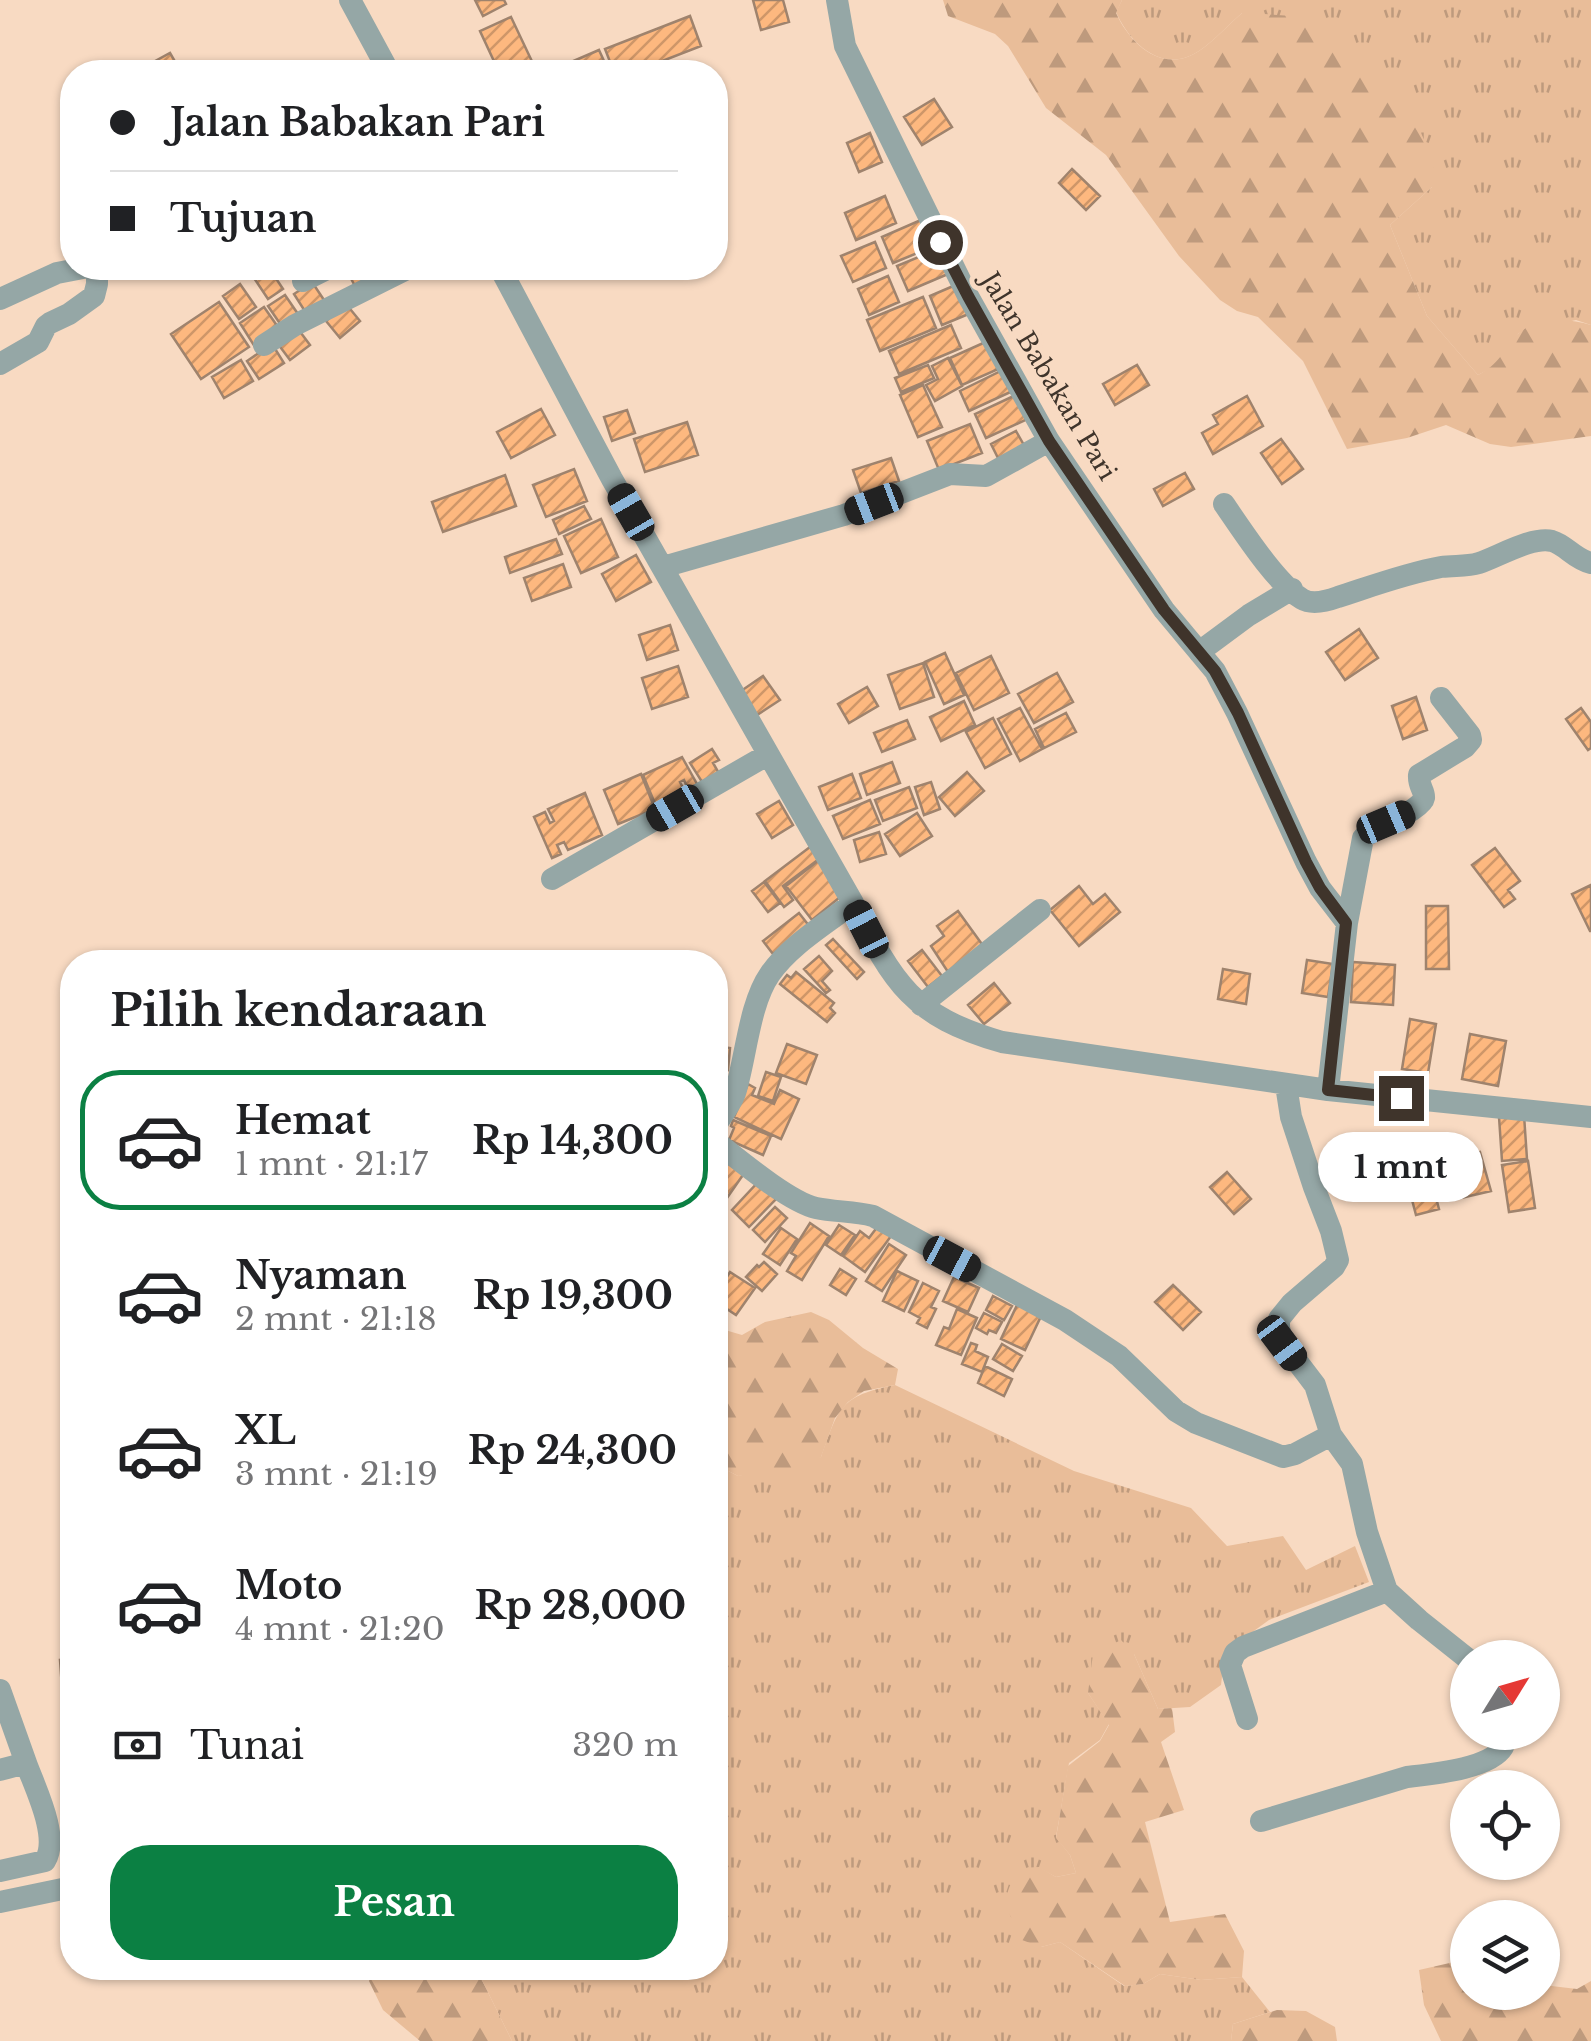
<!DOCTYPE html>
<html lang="id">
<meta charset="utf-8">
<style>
body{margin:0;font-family:"Libre Baskerville",serif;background:#f6f6f6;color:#202124;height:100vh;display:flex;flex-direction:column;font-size:38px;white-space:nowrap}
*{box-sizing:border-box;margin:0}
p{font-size:32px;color:#757577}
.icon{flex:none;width:55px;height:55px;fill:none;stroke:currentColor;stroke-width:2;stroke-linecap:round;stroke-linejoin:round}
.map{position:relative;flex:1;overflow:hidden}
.sheet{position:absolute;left:60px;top:950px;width:668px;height:1030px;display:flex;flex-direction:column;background:#fff;border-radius:40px;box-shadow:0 2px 8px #0004}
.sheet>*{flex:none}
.guide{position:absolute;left:60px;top:60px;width:668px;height:220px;border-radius:40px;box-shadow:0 2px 8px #0004;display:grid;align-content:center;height:220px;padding:0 50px;background:#fff}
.needle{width:65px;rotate:53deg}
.fabs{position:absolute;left:1450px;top:1640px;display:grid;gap:20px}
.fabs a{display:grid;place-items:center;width:110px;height:110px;border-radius:50%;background:#fff;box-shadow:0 2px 8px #0004;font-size:50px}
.end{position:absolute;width:45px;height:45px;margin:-22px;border:12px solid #3f342b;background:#fff;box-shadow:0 0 0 5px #fff}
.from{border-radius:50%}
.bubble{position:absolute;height:70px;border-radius:35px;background:#fff;box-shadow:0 2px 8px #0004;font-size:32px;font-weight:700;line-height:70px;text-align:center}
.car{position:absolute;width:30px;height:60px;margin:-30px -15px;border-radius:12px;box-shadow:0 0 8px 2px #0007;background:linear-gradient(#222 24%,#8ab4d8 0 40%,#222 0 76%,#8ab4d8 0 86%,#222 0)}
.guide b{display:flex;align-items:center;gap:35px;height:95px;font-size:38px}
.guide b+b{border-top:2px solid #e0e0e0}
.guide i{width:25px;height:25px;background:#202124}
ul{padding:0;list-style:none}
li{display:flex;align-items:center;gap:30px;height:140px;margin:0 20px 15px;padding:0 30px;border:5px solid transparent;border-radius:40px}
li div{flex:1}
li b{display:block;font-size:38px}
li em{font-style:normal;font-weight:700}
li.current{border-color:#0b8043}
li>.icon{width:90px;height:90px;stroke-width:1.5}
h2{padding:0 50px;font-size:45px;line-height:120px}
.pay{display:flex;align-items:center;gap:25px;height:110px;padding:0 50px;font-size:38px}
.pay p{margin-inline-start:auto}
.cta{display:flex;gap:20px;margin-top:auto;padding:20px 50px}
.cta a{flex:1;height:115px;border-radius:40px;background:#0b8043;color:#fff;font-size:40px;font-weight:700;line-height:115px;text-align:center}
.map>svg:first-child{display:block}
.grass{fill:url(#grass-tufts)}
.forest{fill:url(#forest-firs)}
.building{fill:url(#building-hatch);stroke:#9f836d;stroke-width:2.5}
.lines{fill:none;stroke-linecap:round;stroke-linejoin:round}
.minor{stroke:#95a7a6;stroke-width:22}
.route{stroke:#3f342b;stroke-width:12}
.labels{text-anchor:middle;stroke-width:10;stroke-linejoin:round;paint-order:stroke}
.street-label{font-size:25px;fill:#3f342b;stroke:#f8dac2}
</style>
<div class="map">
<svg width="1591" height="2041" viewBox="0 0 1591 2041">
<defs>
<pattern id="grass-tufts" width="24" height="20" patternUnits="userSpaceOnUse" patternTransform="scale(2.5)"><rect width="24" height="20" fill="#e9bd99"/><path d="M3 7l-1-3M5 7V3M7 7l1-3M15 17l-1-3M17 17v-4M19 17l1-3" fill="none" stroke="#be9a7d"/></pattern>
<pattern id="forest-firs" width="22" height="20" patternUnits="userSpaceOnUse" patternTransform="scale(2.5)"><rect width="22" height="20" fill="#e9bd99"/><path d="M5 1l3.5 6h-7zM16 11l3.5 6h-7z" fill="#be9a7d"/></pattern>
<pattern id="building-hatch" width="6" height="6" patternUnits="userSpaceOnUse" patternTransform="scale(2.5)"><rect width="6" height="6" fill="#fdb87f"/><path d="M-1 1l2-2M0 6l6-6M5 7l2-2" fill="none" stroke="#ce9668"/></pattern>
</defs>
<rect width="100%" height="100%" fill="#f8dac2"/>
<!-- grass -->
<path class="grass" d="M1122,0H1591V325L1576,320L1519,333L1495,366L1478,375L1427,316L1390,225L1432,187L1242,13C1228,25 1214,41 1199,51C1163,75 1130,44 1116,12Z
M895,1385L1074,1471L1191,1508L1227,1546L1283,1536L1306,1570L1355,1546L1369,1582L1269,1620L1225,1652L1221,1685L1190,1707L1158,1709L1134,1654L1088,1693L1109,1724L1100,1740L1069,1763L1056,1837L1070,1855L1076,1873L1056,1877L1039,1868L1041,1947L1060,1942L1124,1986L1143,1984L1160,1974L1201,1980L1242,1977L1270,2012L1233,2024L1231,2041H512L476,1968H715V1464L738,1476L821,1457C839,1407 840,1396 895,1385Z"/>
<!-- forest -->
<path class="forest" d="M943,0H1122L1116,13C1130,44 1163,75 1199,51C1214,41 1228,25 1242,13C1268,15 1301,13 1325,26C1369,50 1421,116 1433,164C1435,172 1433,179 1432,187L1390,225L1427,316L1478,375C1499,364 1502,353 1516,336C1534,316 1568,318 1591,325V436L1511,447L1490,444L1446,425L1407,438L1347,449L1303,361L1258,317L1237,311L1220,300L1179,256L1106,155L1046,108L1008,46L995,34L948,16Z
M811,1312L829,1320L863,1348L898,1369L895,1385L864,1391L848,1402L835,1418L821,1457L803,1469L738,1476L715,1464V1327L742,1335L765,1322Z
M1121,1640L1134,1654L1158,1709L1172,1708L1175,1732L1161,1742L1184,1810L1145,1822L1170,1922L1225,1914L1244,1951L1242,1977L1201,1980L1160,1974L1143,1984L1125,1986L1060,1942L1041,1947L1022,1940C1007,1909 998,1899 1020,1869L1039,1867L1056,1877L1076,1873L1070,1855L1056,1838L1068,1766L1100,1741L1109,1725L1088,1693L1093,1654Z
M1467,1959L1468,1992H1542L1543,1985L1577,1989L1591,1981V2041H1441L1424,2005L1419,1970Z
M375,1968H476L512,2041H420L383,2010L369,1981Z
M1277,2010L1306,2011L1335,2027L1337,2041H1231L1233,2024Z"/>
<!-- building -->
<path class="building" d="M475,0H504L506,4L483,16Z
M753,0H783L789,22L761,30Z
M690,16L701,46L634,72H614L605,49Z
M511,17L537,72H499L480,31Z
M599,50L609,72H548Z
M170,53L181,72H152L148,65Z
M934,99L952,127L922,145L904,117Z
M870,133L882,162L859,172L847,143Z
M1072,169L1100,196L1086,210L1059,183Z
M885,196L896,223L856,240L845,213Z
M921,220L932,247L893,263L882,237Z
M875,242L886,268L853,282L841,256Z
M938,249L948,274L908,291L897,266Z
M269,268L283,289L268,299L254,278Z
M348,268H386L356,288L346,269Z
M888,276L899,302L869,315L858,289Z
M312,282L326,303L308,316L294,294Z
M240,284L256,307L239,319L223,296Z
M958,284L971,313L942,325L930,296Z
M285,295L300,317L283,328L268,306Z
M923,297L936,328L880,351L867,320Z
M219,302L249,347L201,379L171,334Z
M346,304L360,321L340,338L326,321Z
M264,307L280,330L255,347L240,323Z
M951,325L961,348L899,374L889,351Z
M298,329L310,345L290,360L278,344Z
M990,340L1003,367L962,385L950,358Z
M272,344L284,363L259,379L247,361Z
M948,358L962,386L935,401L926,385L938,379L932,366Z
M241,360L253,381L224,398L212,377Z
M928,365L934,378L901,392L895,378Z
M1137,365L1149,385L1115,405L1103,384Z
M1007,368L1017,389L969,411L960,391Z
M923,385L942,427L918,437L900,395Z
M1018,394L1030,418L986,438L975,414Z
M1247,396L1263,426L1213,454L1202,433L1218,424L1213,415Z
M541,409L555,435L511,458L497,432Z
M627,410L635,433L612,441L604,417Z
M687,422L698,455L645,472L634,439Z
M970,424L982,453L939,470L927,441Z
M1016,431L1025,447L999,460L991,444Z
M1281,439L1303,469L1282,484L1261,453Z
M891,458L899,481L861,493L853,470Z
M574,469L587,501L546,517L533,485Z
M1185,473L1194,489L1163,506L1154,489Z
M505,475L516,506L443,532L432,502Z
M584,506L591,519L559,534L553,520Z
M601,519L618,557L581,573L564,536Z
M556,539L562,554L510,573L505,557Z
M636,555L651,582L616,601L602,574Z
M563,564L571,587L532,601L524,578Z
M670,625L678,650L647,660L639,635Z
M1359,629L1378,658L1345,680L1326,652Z
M945,653L964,695L944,704L925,662Z
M991,656L1009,693L974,710L956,673Z
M923,663L934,697L900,709L888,675Z
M678,666L688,697L652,709L642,678Z
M1057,673L1073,702L1034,723L1018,694Z
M763,676L780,700L754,717L738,693Z
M867,687L878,706L849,723L838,704Z
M1416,697L1427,730L1403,739L1392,706Z
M964,701L975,725L941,741L930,717Z
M1020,708L1042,749L1020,761L998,719Z
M1581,708L1591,722V748L1588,750L1566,719Z
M1066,713L1076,732L1044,748L1035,729Z
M993,718L1011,754L985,768L966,732Z
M907,720L915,739L882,752L874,733Z
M712,749L719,760L713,763L720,775L704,785L690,763Z
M682,757L697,784L688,789L684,780L680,782L685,792L656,806L643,775Z
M892,762L900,783L867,795L860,774Z
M967,772L984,791L955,816L939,797Z
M641,774L655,809L618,824L604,790Z
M852,774L861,798L828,810L819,787Z
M931,782L940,809L924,815L915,787Z
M909,787L917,808L883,821L875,800Z
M585,793L602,835L568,850L564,842L557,845L561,854L552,858L534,817L545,812L550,823L554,821L548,809Z
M870,800L880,824L843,839L833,816Z
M779,801L793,825L772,838L757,814Z
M917,813L932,836L900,856L885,834Z
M879,832L886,854L860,862L854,840Z
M810,847L819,859L783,886L793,900L784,907L765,881Z
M1495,848L1520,881L1508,890L1515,899L1504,907L1472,865Z
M819,860L845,893L812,920L786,886Z
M764,882L780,903L768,912L752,891Z
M1591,885V931H1590L1572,894Z
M1079,886L1093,904L1105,894L1120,912L1079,946L1050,910Z
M1426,906H1448L1449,969H1426Z
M958,911L984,947L948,972L931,946L944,936L937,926Z
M799,913L810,927L773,954L763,941Z
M833,939L864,972L857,979L826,945Z
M922,950L942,976L928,987L908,961Z
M819,956L832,971L822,981L830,990L826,993L804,969Z
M1307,960L1333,964L1328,997L1302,993Z
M1353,962L1395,965L1393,1005L1351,1002Z
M1223,969L1250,974L1246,1004L1218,999Z
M796,972L834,1003L830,1008L835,1013L827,1022L780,984L787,975L791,978Z
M994,983L1010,1003L984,1024L968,1005Z
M1410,1019L1436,1024L1428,1073L1402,1069Z
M1470,1034L1506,1041L1498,1086L1462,1079Z
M787,1044L817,1055L806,1084L776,1073Z
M715,1046L730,1048L728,1070L715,1068Z
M766,1072L781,1077L773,1101L758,1096Z
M748,1084L755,1088L752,1095L774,1104L780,1090L799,1099L781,1139L734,1117Z
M1524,1115L1527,1159L1502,1161L1499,1117Z
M733,1120L771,1136L763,1155L729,1140L734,1128L731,1126Z
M1480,1152L1491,1191L1461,1198L1451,1159Z
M730,1161L745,1172L727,1198L723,1195L720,1200L715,1197L721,1189L715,1186V1183Z
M1528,1161L1535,1208L1509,1212L1502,1165Z
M1429,1171L1439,1209L1416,1215L1406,1177Z
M1227,1172L1251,1199L1234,1214L1210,1187Z
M760,1180L778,1197L749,1227L732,1210Z
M775,1207L787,1218L765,1242L753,1230Z
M810,1223L829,1236L802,1280L787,1271L796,1256L791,1253Z
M839,1225L855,1235L841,1255L826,1245Z
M878,1226L891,1236L865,1272L843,1256L860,1231L869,1238Z
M781,1228L797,1239L780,1265L763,1254Z
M889,1244L906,1255L882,1291L866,1281Z
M764,1262L777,1274L762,1291L746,1277L757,1265L759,1267Z
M840,1269L856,1279L846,1295L830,1285Z
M897,1271L918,1281L904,1311L883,1301Z
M730,1272L755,1288L736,1315L715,1301V1295Z
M954,1277L979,1288L968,1312L943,1301Z
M923,1283L939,1291L931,1307L936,1309L927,1328L917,1323L920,1318L909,1312Z
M1173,1285L1201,1312L1183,1330L1155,1302Z
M993,1296L1012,1306L1004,1320L986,1310Z
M1018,1303L1042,1314L1025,1350L1001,1339Z
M957,1309L977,1318L961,1355L936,1345L944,1327L949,1329Z
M984,1313L1002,1322L996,1333L989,1330L987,1334L976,1328Z
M971,1343L977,1345L975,1351L988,1357L982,1372L962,1364Z
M1002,1344L1022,1356L1013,1371L993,1359Z
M985,1366L1012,1379L1004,1396L978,1383Z
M72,1659V1687L62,1688L60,1660Z"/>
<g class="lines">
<!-- minor -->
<path class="minor" d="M350,0L389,72
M837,0L845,46L968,296L1049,441L1164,610L1215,671L1237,713L1306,862L1320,888L1347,923L1328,1090
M500,268L612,479L853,903C894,984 912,1016 1002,1042L1328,1090L1591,1117
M303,281L329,268
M0,299L57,273L83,268
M264,345L295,325L409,268
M0,364L38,342L46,326L50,323L69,314L94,296L97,284V268
M1224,504C1242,530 1276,583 1302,599C1312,605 1327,601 1338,597C1372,586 1407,573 1441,567C1454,565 1466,567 1479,563C1498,557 1532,536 1552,541C1566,545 1574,559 1591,563
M663,567L844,515L950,474L986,476L1049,441
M1199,652L1249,615L1292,589
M552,879L767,755
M1347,923L1363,838C1375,827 1422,810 1424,798C1425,791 1418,786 1419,775L1465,747L1471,740L1470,735L1441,698
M921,1005L1040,910
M1286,1085L1291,1117L1314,1187L1331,1231L1338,1260L1334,1267L1292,1303L1279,1319V1328L1283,1343L1315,1385L1331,1435L1352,1464L1367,1532L1387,1591L1419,1620L1468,1659
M715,1126C722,1116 731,1104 735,1093C746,1058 749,1004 770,974C790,945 826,924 853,903
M715,1141C738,1159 789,1202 816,1208C835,1212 854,1211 873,1216L1065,1320L1119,1356L1176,1411L1196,1423L1283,1457L1295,1454L1331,1435
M0,1690L26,1763L0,1770
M1247,1719L1230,1665L1235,1653L1243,1647L1387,1591
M1261,1821L1407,1777C1432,1774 1490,1769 1503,1747V1732
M0,1871L45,1861C60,1837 35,1788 26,1763
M0,1902L72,1887"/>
</g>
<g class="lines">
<!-- route -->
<path class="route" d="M940,242L968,296L1049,441L1164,610L1215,671L1238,713L1306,862L1320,888L1346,923L1328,1090L1401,1098"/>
</g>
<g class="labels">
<!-- street labels -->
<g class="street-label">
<text transform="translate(1049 376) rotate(59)" y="9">Jalan Babakan Pari</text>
</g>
</g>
</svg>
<div class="fabs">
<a><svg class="needle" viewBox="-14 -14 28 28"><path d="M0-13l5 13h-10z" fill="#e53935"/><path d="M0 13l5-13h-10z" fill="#757577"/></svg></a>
<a><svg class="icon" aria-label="locate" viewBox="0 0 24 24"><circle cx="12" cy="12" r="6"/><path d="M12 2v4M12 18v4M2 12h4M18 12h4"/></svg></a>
<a><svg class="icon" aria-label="layers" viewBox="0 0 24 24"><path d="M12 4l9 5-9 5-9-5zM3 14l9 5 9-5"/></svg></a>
</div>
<i class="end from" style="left:940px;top:242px"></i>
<i class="end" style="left:1401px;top:1098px"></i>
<div class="bubble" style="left:1318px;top:1132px;width:165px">1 mnt</div>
<i class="car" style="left:874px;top:504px;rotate:249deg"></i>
<i class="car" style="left:631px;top:512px;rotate:330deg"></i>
<i class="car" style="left:675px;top:808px;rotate:240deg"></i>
<i class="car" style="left:1386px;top:822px;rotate:67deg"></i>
<i class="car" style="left:866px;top:929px;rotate:333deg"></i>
<i class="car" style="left:952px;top:1259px;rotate:118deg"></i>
<i class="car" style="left:1282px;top:1343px;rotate:143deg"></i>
<div class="guide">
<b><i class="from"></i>Jalan Babakan Pari</b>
<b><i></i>Tujuan</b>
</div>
<section class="sheet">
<h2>Pilih kendaraan</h2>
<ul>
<li class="current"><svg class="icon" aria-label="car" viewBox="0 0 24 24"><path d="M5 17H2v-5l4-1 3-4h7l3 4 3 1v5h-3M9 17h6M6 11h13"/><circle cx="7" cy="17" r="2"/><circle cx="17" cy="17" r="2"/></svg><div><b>Hemat</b><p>1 mnt · 21:17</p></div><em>Rp 14,300</em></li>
<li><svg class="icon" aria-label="car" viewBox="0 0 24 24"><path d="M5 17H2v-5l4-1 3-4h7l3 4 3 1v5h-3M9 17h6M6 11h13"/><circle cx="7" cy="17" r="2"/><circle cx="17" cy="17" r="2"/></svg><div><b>Nyaman</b><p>2 mnt · 21:18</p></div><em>Rp 19,300</em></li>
<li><svg class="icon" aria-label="car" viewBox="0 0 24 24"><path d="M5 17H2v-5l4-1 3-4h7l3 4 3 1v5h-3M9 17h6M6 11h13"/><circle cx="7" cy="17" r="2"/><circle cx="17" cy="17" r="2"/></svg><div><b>XL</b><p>3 mnt · 21:19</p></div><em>Rp 24,300</em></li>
<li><svg class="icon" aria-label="car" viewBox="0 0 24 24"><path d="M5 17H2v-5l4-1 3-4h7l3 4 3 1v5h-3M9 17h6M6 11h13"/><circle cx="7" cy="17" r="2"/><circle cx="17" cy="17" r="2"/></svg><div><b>Moto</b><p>4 mnt · 21:20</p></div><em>Rp 28,000</em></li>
</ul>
<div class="pay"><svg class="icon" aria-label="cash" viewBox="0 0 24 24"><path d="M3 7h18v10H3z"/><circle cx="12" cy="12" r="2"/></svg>Tunai<p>320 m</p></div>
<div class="cta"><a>Pesan</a></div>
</section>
</div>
